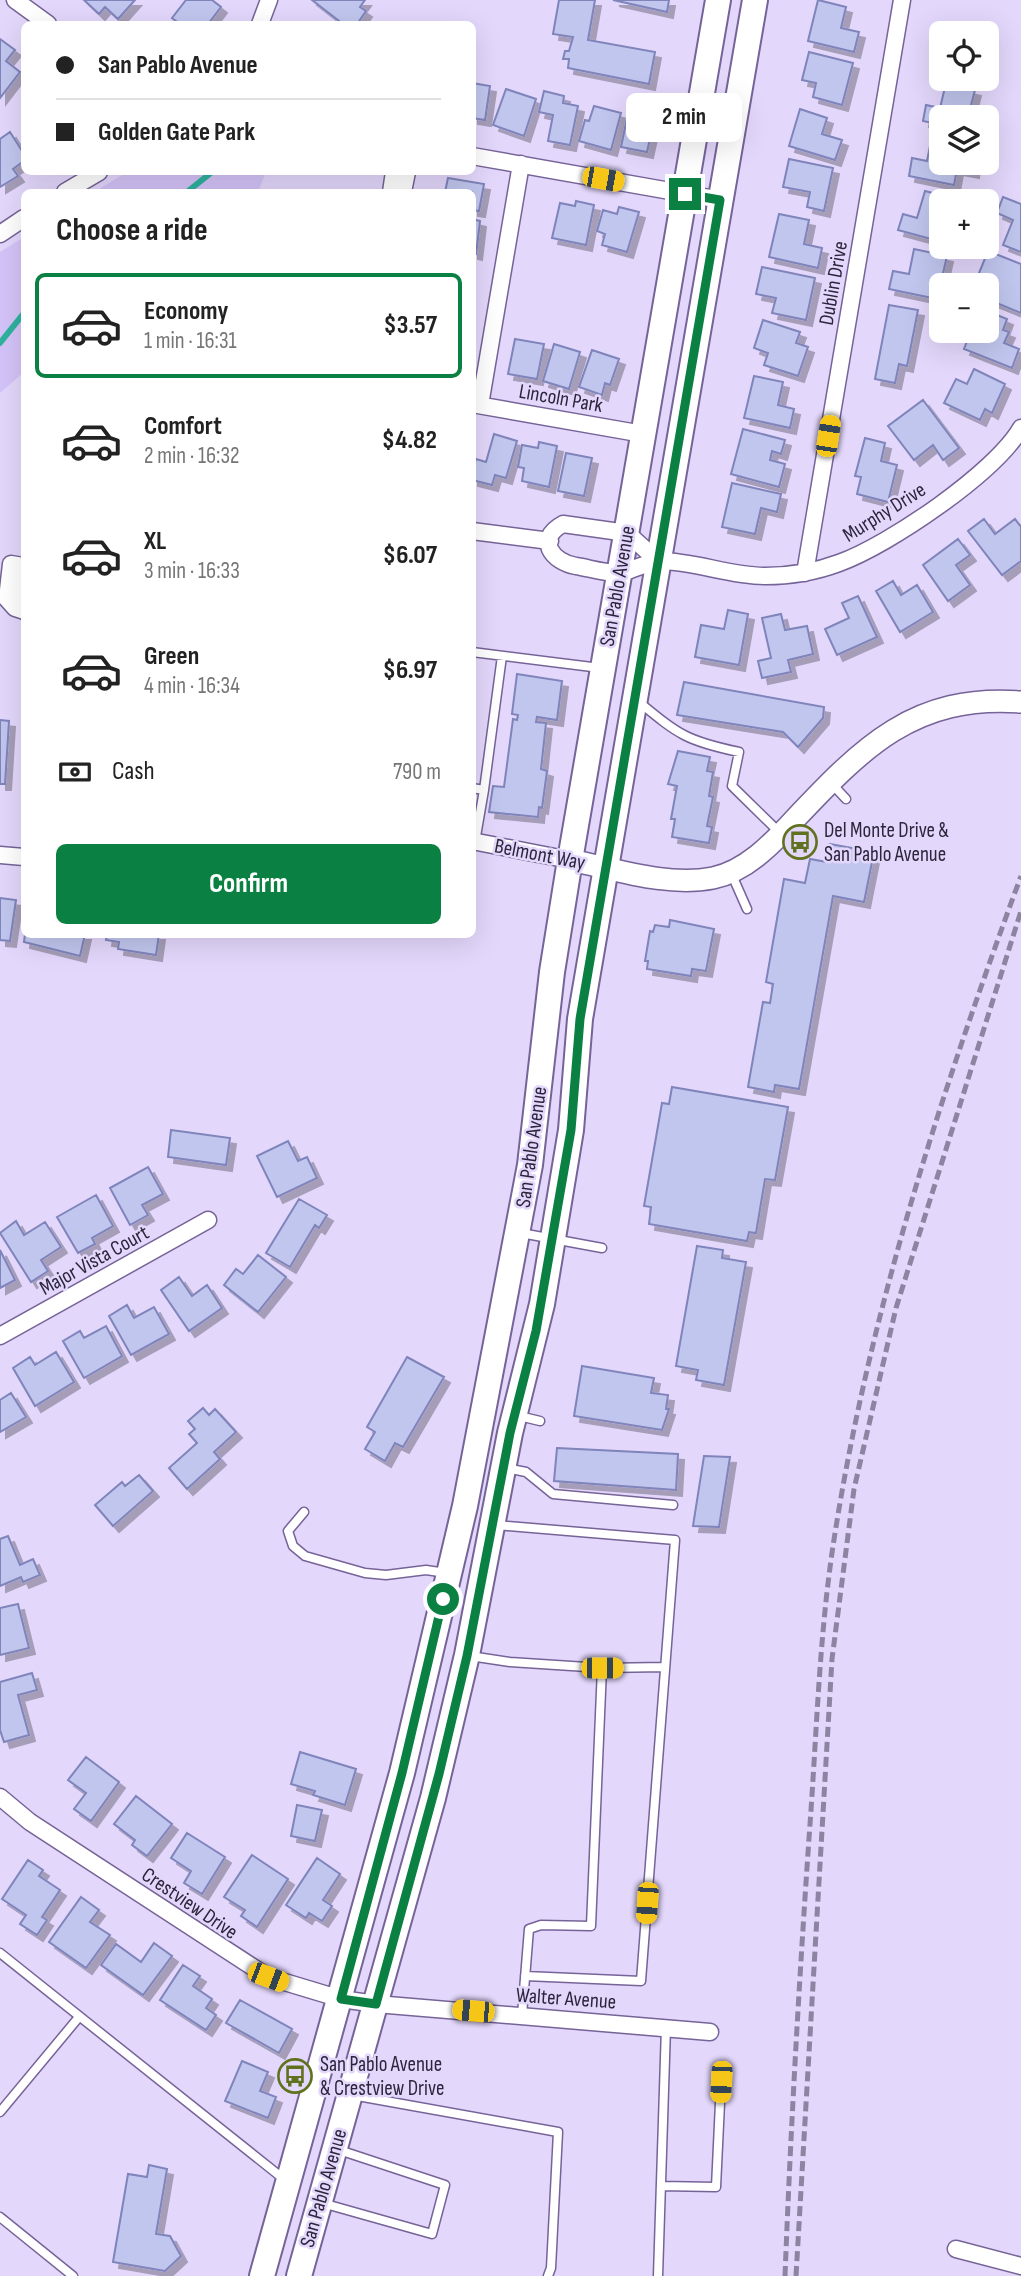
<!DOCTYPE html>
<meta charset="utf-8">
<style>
body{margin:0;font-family:"Sofia Sans Condensed",sans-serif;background:#f6f6f6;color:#222;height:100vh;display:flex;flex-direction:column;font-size:26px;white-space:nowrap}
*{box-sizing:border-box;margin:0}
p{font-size:23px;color:#767676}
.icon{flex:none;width:38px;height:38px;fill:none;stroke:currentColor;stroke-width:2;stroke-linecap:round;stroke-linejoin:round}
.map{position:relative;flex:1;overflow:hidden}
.side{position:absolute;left:21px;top:189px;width:455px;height:749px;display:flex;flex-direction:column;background:#fff;border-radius:10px;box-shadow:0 7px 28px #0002}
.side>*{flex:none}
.hud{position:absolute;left:21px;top:21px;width:455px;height:154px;border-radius:10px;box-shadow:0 7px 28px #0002;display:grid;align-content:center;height:154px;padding:0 35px;background:#fff}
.tools{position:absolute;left:929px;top:21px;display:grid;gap:14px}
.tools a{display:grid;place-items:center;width:70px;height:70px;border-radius:10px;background:#fff;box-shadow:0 7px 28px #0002;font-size:35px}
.end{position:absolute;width:32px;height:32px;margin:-16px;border:9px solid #0b8043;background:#fff;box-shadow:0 0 0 4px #fff}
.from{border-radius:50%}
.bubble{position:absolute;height:49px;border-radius:10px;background:#fff;box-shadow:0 7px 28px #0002;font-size:23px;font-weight:700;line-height:49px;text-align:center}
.car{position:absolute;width:21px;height:42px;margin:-21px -10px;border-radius:9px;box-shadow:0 0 5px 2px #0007;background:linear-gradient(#f5c518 24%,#345 0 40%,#f5c518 0 76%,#345 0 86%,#f5c518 0)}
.hud b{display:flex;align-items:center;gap:24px;height:66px;font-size:26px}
.hud b+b{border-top:2px solid #e0e0e0}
.hud i{width:18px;height:18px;background:#222}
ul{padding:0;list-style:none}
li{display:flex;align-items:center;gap:21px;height:105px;margin:0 14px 10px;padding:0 21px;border:4px solid transparent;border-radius:10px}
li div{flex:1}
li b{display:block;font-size:26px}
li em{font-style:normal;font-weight:700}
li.current{border-color:#0b8043}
li>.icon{width:63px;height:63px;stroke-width:1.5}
h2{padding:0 35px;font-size:32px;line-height:84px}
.pay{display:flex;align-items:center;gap:18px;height:77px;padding:0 35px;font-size:26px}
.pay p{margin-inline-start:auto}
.primary-button{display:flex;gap:14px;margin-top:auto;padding:14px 35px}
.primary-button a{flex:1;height:80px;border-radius:10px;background:#0b8043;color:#fff;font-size:28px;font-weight:700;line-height:80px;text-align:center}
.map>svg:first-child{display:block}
.green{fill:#d4c3f8}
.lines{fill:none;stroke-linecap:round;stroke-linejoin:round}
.stream{stroke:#2eb29e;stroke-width:6}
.building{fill:#c1c6ee;stroke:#7f84bb;stroke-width:2;filter:url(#shadow)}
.lane-casing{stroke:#766398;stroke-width:11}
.street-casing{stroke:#766398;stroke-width:19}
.secondary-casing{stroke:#766398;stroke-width:24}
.primary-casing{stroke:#766398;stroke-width:28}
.lane{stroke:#fff;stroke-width:8}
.street{stroke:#fff;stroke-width:16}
.secondary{stroke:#fff;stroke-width:21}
.primary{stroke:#fff;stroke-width:24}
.rail{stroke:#8d84a1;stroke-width:5;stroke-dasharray:10 5;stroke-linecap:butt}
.route{stroke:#0b8043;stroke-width:9}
.labels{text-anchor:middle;stroke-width:5;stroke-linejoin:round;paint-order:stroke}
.street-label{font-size:21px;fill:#2c253b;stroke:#e3d7fb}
.poi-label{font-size:21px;fill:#2c253b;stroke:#e3d7fb;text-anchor:start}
</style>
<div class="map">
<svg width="1021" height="2276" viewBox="0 0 1021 2276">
<defs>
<filter id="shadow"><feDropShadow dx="6" dy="6" stdDeviation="0" flood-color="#0004"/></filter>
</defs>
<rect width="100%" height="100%" fill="#e3d7fb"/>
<!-- green -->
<path class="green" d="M127,172H266L258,192H94Z
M24,237V372L0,393V252Z"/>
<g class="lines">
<!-- stream -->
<path class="stream" d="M187,192L212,172
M0,343L24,313"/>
</g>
<!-- building -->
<path class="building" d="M84,0H135L118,19L105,7L99,14Z
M186,0H212L221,7L208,24H180L172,18Z
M312,0H365L360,7L366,11L357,24H343Z
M559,0H595L588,40L655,52L649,84L568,68L569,59H563L565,51H569L573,37L553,34Z
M613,0H669L667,12Z
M818,0L846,7L841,28L859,32L854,52L808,41Z
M0,39L15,50L6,61L20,72L0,98Z
M935,50L942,52V71L931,69Z
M809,52L853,63L842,105L813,97L816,83L802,80Z
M472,83L490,86L485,120L472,118Z
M946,83L975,90L970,109L985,113L984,117H942V125L923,121L926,105L940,108Z
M506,89L536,99L524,136L493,125Z
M544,91L564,96L563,103L578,106L570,145L548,141L553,115L539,112Z
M594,106L621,113L611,150L579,141L585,120L589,121Z
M629,109L655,115L647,152L621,147Z
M800,109L827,118L822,134L842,140L835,160L789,146Z
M10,132L24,154V161L13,169L18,176L0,187V139Z
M932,136L942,138V163H974L973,172L957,169L954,185L909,176L912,158L927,161Z
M789,159L833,168L824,211L807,207L810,192L783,187Z
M448,178L484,184L479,211L472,210V192H445Z
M925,191L964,201H942V242L898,230L903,214L917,218Z
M1003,197L1021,204V252L1003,245L1013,220L997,213Z
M576,201L594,205L586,245L552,238L560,203L575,206Z
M619,207L639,212L627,252L602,245L605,234L597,231L603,210L617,214Z
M779,214L809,220L804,244L822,248L818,268L769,257Z
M472,219L480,221L476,254L472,253Z
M914,249L947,256L937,299L889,289L893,271L909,274Z
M988,251L1021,264V313L987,299L988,282L977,278Z
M762,267L815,278L806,320L772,313L776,298L756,294Z
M889,305L918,310L907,366L899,364L895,383L875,379Z
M987,311L1007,319L1003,330L1009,332L1004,343L1019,349L1012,368L964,349L971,331H987Z
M763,320L800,332L796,343L808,347L798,376L764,365L768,353L754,348Z
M515,339L544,344L537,379L508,374Z
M554,344L580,352L569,389L543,381Z
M592,350L619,359L610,385L605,383L602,395L579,387Z
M974,369L1005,384L992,413L985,409L980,420L944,403L956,379L967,384Z
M754,376L783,382L778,405L794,409L790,428L744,418Z
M923,400L959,448L943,460L933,445L914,460L888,426Z
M743,429L785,440L781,454L772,451L770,460L785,464L779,487L731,474Z
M494,434L517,441L506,478L495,475L492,485L472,480V470L476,459L486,462Z
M865,438L885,443L881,461L897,465L888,502L857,494L861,477L855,476Z
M539,442L557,446L549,487L522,481L524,468L518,467L522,445L538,448Z
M566,453L592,458L584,496L558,491Z
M732,483L781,494L777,512L761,508L755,534L722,527Z
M984,519L995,534L1015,519L1021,527V561L1002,575L968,531Z
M958,539L970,555L956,565L970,585L948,601L923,565Z
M893,581L901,595L917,585L933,612L900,632L876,591Z
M858,596L877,637L837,655L825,629L849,618L842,603Z
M728,610L748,614L739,665L695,657L701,625L724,629Z
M781,614L785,630L807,626L813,654L788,660L791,672L762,678L758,661L771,658L762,618Z
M517,674L562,681L557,720L537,717L536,722L546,723L541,769L547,771L542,808L539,807L538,817L489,812L493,786L504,787L513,719L517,720L518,715L512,714Z
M684,682L824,707L823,718L798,747L783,732L677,715Z
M0,720L9,721L5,784H0Z
M678,751L710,757L707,771L713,772L709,796L713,797L707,826L712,827L709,843L672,837L675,819H671L677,786L668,784Z
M830,844L874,852L864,902L833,896L799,1089L775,1085L774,1092L748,1087L763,1002L770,1003L773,984L766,982L784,879L805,883L810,859L827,862Z
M0,898L16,900L10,941L0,940Z
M670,920L714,929L706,971L692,969L691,976L647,969L648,961H645L650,931L653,932L655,925L669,927Z
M25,934H85L80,956L24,942Z
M107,934H159L156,955L118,949L119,942L106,940Z
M672,1087L788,1107L775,1180L765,1179L756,1233L749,1232L747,1241L649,1224L651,1207L644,1206L662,1103L669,1104Z
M171,1130L230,1138L226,1165L168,1157Z
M288,1141L298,1161L307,1157L317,1178L277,1197L257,1156Z
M148,1167L163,1194L142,1205L148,1215L130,1225L110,1188Z
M96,1195L113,1226L92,1238L95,1244L78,1253L57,1217Z
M299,1199L327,1215L319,1228L315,1225L290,1267L266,1253Z
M16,1221L24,1235L45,1222L61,1247L41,1260L48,1271L31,1282L0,1233Z
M697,1246L723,1250L722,1258L746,1262L724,1385L696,1380L698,1370L676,1366Z
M0,1250L15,1280L0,1288Z
M258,1255L286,1277L258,1312L224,1285L236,1269L243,1274Z
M179,1277L192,1296L207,1285L222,1308L189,1331L161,1290Z
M127,1305L134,1318L154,1307L169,1334L131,1355L109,1316Z
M106,1326L122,1356L84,1378L63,1341L80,1331L84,1338Z
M56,1352L74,1382L35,1406L13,1368L30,1357L35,1365Z
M407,1357L444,1377L403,1447L395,1443L385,1461L365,1449L375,1432L367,1427Z
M582,1366L654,1378L651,1393L668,1395L666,1409H669L662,1430L574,1416Z
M11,1393L26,1417L0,1432V1400Z
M203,1408L209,1415L215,1409L236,1432L214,1452L220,1459L187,1489L169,1468L197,1443L189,1434L195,1429L188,1421Z
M557,1448L678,1454L676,1490L554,1481Z
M704,1456L730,1457L719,1527L693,1526Z
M139,1475L153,1491L113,1526L95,1505L122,1482L125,1486Z
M8,1536L20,1565L33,1559L40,1575L23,1582L21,1577L0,1586V1539Z
M18,1604L29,1648L0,1655V1608Z
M32,1673L37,1690L18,1695L29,1735L4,1742L0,1730V1682Z
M300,1752L356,1769L345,1805L313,1795L315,1791L291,1784Z
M86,1757L119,1782L91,1821L74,1809L86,1793L68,1780Z
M136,1796L172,1824L147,1856L132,1845L135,1840L114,1824Z
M297,1805L322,1810L315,1841L291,1836Z
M187,1833L225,1857L202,1894L184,1883L191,1871L171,1858Z
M252,1855L288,1879L257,1927L241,1916L245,1910L224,1897Z
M317,1858L340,1874L323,1900L332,1906L322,1921L309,1913L306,1918L286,1905Z
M28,1860L43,1870L39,1876L60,1890L42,1917L47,1920L37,1935L20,1924L26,1915L2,1899Z
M81,1897L99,1910L90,1922L110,1935L86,1968L49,1942Z
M154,1943L172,1956L143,1995L101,1965L116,1944L141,1962Z
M183,1965L200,1976L193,1986L212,1999L206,2008L216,2015L206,2030L160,2000Z
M240,2000L292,2029L279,2053L226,2023Z
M242,2061L268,2072L260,2091L276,2097L268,2118L225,2101Z
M149,2165L167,2169L156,2234L170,2236L181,2256L165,2271L113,2262L128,2174L147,2177Z"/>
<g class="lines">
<!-- lane casing -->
<g class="lane-casing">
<path id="lane" d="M472,652L600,668
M639,702C679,735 687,741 739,752L732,786L781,834
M832,784L846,799
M472,788L484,790L502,656
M475,842L484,790
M732,875L747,909
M521,1233L602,1248
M519,1416L540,1421
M506,1468L526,1472L553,1494L673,1505
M304,1512L288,1531L293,1546L305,1556L365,1573L386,1575L426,1570L446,1573
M496,1525L675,1540L641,1981L525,1976
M470,1656L510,1662L602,1668L591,1926L541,1925L529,1929L522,2015
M602,1668L665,1667
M0,1953L285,2180
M352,2095L558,2132L551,2268L548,2276
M0,2112L79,2017
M661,2186L716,2187L721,2082
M322,2203L432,2234L445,2185L339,2150
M0,2217L73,2276
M658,2276L666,2027"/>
</g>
<!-- street casing -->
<g class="street-casing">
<path id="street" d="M15,0L48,24
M260,24L269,0
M472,156L721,200
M65,192L99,172
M391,192L394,172
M403,192L407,172
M0,234L24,218
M472,404L643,434
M480,405L521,164
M472,531L550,541
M658,561L627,533L563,524C535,539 552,562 576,566C590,568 610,575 624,572C635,569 648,562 660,561C694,561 730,576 765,576C790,576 815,572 839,563C889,545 995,473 1021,428
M805,573L902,0
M24,599L20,593L23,566L11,564L7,599L15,608L24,611
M472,841L570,860
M0,855L24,857
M0,1336L208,1220
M0,1797L30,1822L268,1977L341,1999L376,2004L710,2032
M956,2249L1021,2266"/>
</g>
<!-- secondary casing -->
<g class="secondary-casing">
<path id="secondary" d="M570,860C615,869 667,887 713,878C746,871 772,844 794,820C863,747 914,694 1021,702"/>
</g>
<!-- primary casing -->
<g class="primary-casing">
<path id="primary" d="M262,2276L402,1773L465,1506L530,1165L552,972L570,860L718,0
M299,2276L433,1798L467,1655L510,1433L542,1304L571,1130L580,1019L755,0"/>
</g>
<!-- lane -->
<use href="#lane" class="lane"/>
<!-- street -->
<use href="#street" class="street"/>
<!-- secondary -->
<use href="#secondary" class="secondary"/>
<!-- primary -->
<use href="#primary" class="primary"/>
<!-- rail -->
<path class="rail" d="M785,2276C791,2121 800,1965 811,1810C817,1722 820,1633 833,1546C868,1316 941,1093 1021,876
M796,2276L832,1659L854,1489L896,1308L1021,911"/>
</g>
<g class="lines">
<!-- route -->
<path class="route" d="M443,1599L402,1773L341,1999L376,2004L439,1774L467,1656L510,1433L536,1331L571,1130L580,1019L720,200L685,194"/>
</g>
<!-- icons -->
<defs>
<g id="bus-ring" transform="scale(1.75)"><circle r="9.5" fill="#e3d7fb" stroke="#61721f" stroke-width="1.5"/><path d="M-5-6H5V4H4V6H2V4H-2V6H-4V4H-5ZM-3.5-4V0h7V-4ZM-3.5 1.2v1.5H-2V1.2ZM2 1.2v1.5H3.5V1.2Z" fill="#61721f"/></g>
</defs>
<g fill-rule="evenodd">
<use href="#bus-ring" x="800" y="842"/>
<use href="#bus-ring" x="295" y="2076"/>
</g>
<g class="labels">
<!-- street labels -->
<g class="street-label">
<text transform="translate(833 283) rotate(-80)" y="7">Dublin Drive</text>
<text transform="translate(561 398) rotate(10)" y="7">Lincoln Park</text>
<text transform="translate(884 512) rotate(-32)" y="7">Murphy Drive</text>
<text transform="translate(617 586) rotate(-80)" y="7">San Pablo Avenue</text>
<text transform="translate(540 854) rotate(11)" y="7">Belmont Way</text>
<text transform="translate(531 1147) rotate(-82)" y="7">San Pablo Avenue</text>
<text transform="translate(94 1260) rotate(-29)" y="7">Major Vista Court</text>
<text transform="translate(190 1903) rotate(34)" y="7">Crestview Drive</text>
<text transform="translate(566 1998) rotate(4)" y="7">Walter Avenue</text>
<text transform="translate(323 2188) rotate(-74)" y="7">San Pablo Avenue</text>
</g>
<!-- poi labels -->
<g class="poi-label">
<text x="824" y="837">Del Monte Drive &amp;<tspan x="824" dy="24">San Pablo Avenue</tspan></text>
<text x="320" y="2071">San Pablo Avenue<tspan x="320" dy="24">&amp; Crestview Drive</tspan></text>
</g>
</g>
</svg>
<div class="tools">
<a><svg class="icon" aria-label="locate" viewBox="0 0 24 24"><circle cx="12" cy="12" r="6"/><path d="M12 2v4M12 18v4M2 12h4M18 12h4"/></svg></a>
<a><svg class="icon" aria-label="layers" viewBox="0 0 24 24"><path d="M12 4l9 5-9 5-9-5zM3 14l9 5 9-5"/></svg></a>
<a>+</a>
<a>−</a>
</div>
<i class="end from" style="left:443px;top:1599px"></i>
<i class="end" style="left:685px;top:194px"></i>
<div class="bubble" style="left:626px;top:93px;width:116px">2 min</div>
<i class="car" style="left:603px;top:179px;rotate:100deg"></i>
<i class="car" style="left:828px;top:436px;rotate:9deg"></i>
<i class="car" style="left:602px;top:1668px;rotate:90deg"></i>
<i class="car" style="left:647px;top:1903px;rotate:184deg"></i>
<i class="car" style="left:268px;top:1977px;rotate:111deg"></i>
<i class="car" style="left:473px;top:2011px;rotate:275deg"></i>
<i class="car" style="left:721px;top:2082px;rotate:183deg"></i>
<div class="hud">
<b><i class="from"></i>San Pablo Avenue</b>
<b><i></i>Golden Gate Park</b>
</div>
<section class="side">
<h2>Choose a ride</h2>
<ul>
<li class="current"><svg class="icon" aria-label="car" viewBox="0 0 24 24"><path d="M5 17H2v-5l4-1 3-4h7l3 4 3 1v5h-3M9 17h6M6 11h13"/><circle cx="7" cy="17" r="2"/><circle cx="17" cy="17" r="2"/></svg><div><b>Economy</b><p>1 min · 16:31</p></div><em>$3.57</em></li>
<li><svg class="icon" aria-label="car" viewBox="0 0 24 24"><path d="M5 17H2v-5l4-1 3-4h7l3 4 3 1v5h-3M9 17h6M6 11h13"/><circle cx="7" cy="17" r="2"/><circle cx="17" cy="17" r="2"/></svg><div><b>Comfort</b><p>2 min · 16:32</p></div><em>$4.82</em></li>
<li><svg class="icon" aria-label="car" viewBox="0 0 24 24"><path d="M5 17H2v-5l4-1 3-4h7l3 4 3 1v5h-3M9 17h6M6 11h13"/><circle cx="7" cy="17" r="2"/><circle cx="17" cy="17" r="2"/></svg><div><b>XL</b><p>3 min · 16:33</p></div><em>$6.07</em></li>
<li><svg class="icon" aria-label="car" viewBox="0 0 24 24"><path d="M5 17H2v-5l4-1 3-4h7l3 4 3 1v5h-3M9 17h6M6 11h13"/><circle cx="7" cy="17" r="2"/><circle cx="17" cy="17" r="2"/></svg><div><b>Green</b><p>4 min · 16:34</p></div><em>$6.97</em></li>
</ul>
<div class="pay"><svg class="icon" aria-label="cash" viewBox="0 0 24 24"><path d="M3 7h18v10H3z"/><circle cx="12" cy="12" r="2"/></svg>Cash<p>790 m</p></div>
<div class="primary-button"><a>Confirm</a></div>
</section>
</div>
